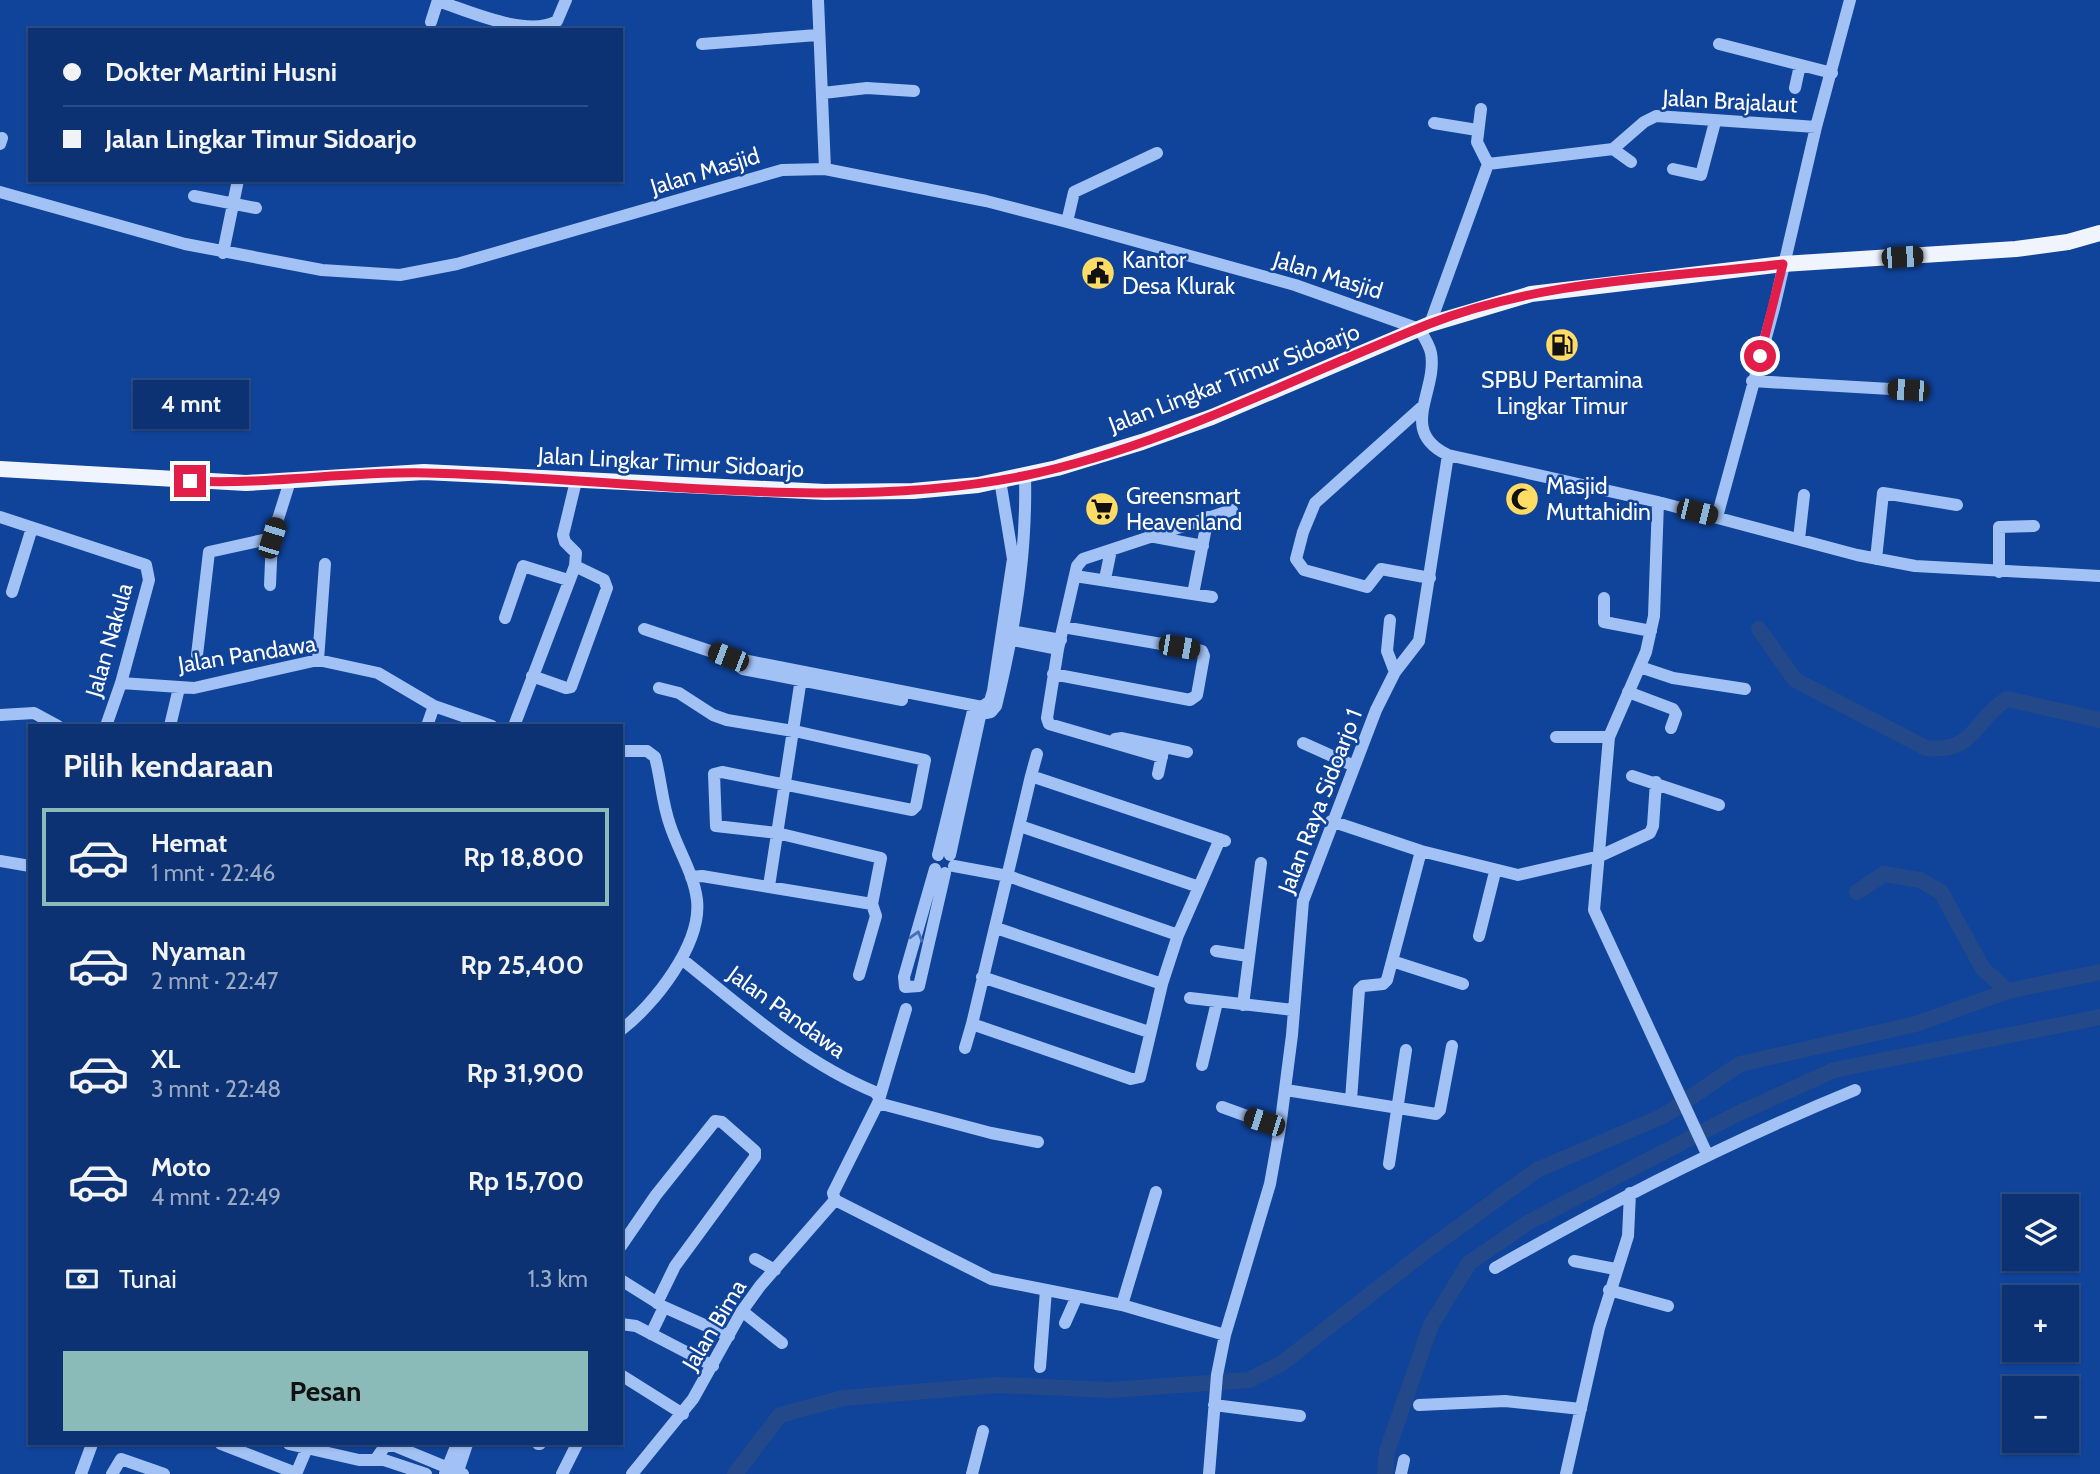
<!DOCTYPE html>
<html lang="id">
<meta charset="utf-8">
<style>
body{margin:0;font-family:Cabin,sans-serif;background:#1a3e7c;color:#f1f3f6;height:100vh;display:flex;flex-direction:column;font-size:26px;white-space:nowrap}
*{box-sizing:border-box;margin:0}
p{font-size:23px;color:#9aaac5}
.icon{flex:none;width:38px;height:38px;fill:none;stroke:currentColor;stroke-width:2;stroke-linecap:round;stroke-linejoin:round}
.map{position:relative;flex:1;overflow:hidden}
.panel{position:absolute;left:28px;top:724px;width:595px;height:721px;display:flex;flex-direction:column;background:#0c3274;border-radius:0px;box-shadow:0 2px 5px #0004,0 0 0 2px #2c4d86}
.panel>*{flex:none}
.top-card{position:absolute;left:28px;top:28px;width:595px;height:154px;border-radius:0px;box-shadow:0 2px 5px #0004,0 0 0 2px #2c4d86;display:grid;align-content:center;height:154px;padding:0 35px;background:#0c3274}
.controls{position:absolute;left:2002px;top:1194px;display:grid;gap:14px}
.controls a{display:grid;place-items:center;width:77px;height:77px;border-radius:0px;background:#0c3274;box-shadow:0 2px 5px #0004,0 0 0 2px #2c4d86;font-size:35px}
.end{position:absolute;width:32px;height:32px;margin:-16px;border:9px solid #e11d48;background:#fff;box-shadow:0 0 0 4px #fff}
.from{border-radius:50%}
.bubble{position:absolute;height:49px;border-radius:0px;background:#0c3274;box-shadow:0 2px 5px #0004,0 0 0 2px #2c4d86;font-size:23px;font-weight:700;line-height:49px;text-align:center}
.car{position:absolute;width:21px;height:42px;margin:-21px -10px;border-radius:9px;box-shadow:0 0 5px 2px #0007;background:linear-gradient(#222 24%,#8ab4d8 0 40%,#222 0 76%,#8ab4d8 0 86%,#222 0)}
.top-card b{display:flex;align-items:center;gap:24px;height:66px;font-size:26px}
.top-card b+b{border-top:2px solid #2c4d86}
.top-card i{width:18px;height:18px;background:#f1f3f6}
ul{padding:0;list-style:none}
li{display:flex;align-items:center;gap:21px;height:98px;margin:0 14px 10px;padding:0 21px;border:4px solid transparent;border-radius:0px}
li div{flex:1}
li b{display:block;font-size:26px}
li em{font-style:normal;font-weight:700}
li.current{border-color:#8bbbb9}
li>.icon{width:63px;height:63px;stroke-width:1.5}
h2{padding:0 35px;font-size:32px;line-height:84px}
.pay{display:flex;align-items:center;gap:18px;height:77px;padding:0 35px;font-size:26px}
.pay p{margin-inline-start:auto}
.button{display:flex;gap:14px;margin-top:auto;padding:14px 35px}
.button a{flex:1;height:80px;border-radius:0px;background:#8bbbb9;color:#111;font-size:28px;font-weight:700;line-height:80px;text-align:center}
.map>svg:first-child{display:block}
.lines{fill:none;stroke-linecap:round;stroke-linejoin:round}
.river{stroke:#23498a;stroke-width:16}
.minor{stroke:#a2c2f5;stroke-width:12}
.major{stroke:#eff4ff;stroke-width:16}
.oneway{stroke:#436fba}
.route{stroke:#e11d48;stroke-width:9}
.labels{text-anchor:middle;stroke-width:5;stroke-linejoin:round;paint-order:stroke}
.street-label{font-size:23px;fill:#fff;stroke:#10439a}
.poi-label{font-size:23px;fill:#fff;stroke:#10439a;text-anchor:start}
</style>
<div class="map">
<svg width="2100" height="1474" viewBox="0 0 2100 1474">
<rect width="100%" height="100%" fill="#10439a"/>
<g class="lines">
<!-- river -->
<path class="river" d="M1759,629L1795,680L1926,748C1976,753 1974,719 2007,699L2100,720
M1857,892L1884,874L1920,880L1941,892L1983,969L2008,991
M735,1474L780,1415L843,1398L997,1385L1110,1390L1249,1380L1281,1364L1431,1247L1537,1170L1663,1116L1740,1064L1916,1024L2008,991L2100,972
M1385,1474L1387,1451L1431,1325L1469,1263L1529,1222L1735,1115L1834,1070L2100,1017"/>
<!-- minor -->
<path class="minor" d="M818,0L825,169
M438,1C469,11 527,38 557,21L566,0
M431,22L438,0
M702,44L817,35
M1719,44L1832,73
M1795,88L1800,65
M823,93L867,88L914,91
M1481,109L1477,142L1488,164
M1434,123L1477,130
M0,144L2,138
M1613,149L1631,162
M1673,169L1701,175L1715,122
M0,192L185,244L322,270L400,275L457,264L782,170L825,169L986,201L1067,222L1295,285L1419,329C1424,337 1429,344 1431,353C1438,391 1397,431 1448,455L1658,502L1857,555L1915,566L2100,576
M194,196L256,208
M1067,222L1074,192L1157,153
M223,253L238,180
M1430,324L1488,164L1613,149L1644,122L1656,116L1816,127
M1752,381L1908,390
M1423,406L1315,503L1303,532L1296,559L1304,570L1367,587L1381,569L1430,578
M1658,502L1654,616L1646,652L1609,737L1594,910L1707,1154
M0,517L146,565L149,580L121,683L106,726
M1717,517L1774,308L1816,127L1850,0
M1155,537L1203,546
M1799,539L1804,495
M1876,559L1883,493L1957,505
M1999,572V527L2034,526
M1075,576L1212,597
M1105,579L1111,550
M270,585L272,538L290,481
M12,592L32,528
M1193,594L1208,517
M1604,598V622L1651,631
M505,618L523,566L568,580
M1390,620L1387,651L1395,672
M644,629L728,657L982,707L990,701L993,691L1013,559L1000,480
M1006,630L1061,640
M1003,638L1058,649
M197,655L209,552L272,538
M728,657L743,669L902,700
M318,660L325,564
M1640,667L1673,678L1745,689
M1053,674L1190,700L1197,695L1204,656L1202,651L1063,627
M532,676L566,688L571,687L607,588L604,580L575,566
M121,683L194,688L318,660L378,673L434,706L492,726
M659,688L679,693L713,715L727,720L799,732L925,760L916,806L912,810L722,772L714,774L716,826L777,833L881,858L872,904
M1628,692L1673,709L1676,714L1671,728
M0,715L34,713L58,726
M975,715L991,712L996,706C1015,630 1027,554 1025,476
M170,726L179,688
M427,726L434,706
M514,726L575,566L576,553L565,542L563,535L576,481
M1556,737H1609
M1115,739L1122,738L1187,752
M1303,743L1352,765
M621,751H647L655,757C661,779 662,803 670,825C678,850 694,874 697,900C702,944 654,1005 621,1030
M1037,754L1031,776L1225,841
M1162,757L1049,724L1047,718L1058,649L1077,566L1083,559L1232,510
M1158,774L1163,751
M1031,776L972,1024L1131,1079L1140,1077L1162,984L1178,935L1220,839
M1632,776L1719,805
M1331,821L1421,851L1518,875L1600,856L1650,833L1653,826L1656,782
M1020,826L1199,887
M938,855L974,707
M950,855L982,707
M0,861L30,866
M954,866L1008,876L1178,935
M935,869L904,977L905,987L919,986L945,873
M691,877L702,876L872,904L876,916L859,975
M769,886L802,672
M996,928L1162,984
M1479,936L1495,872
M1216,951L1248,956
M683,960C744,1009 802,1062 875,1092L879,1097
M1392,961L1463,984
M982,977L1149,1032
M1190,998L1293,1010
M1243,1005L1261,863
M965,1048L972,1024
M1202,1065L1217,1002
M1286,1090L1436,1114L1440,1110L1452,1046
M1351,1100L1359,990L1363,986L1383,984L1387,980L1421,851
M878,1103L991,1133L1038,1142
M1222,1107L1280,1128
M1389,1164L1406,1050
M835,1200L991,1279L1122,1305L1225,1335
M835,1200L833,1193L878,1103L906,1009
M621,1246L656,1195L715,1121L722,1122L755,1151V1157L675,1266L657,1303
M755,1259L775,1270
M1574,1261L1615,1269
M1495,1268C1612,1201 1730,1141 1855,1090
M621,1280L664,1307L729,1336
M1609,1290L1668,1306
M1122,1305L1156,1192
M742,1311L782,1343
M1065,1323L1077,1296
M621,1324L636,1326L713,1366
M651,1334L664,1307
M1040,1367L1046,1290
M621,1375L683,1414
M1214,1405L1300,1416
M1419,1405L1505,1401L1581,1409
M221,1444L296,1473
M289,1444L359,1460H384L426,1474
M538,1444H540
M376,1459L385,1446H395L463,1474
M81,1474L92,1444
M112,1474L121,1459L164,1474
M296,1474L307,1448
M445,1474L457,1444
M457,1474L467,1444
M562,1474L577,1444
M632,1474L693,1399L742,1311L760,1286L835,1200
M972,1474L983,1431
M1209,1474L1217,1375L1225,1335L1270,1184L1280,1128L1292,1035L1303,901L1376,710L1395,672L1419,641L1448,455
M1401,1474L1404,1460
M1566,1474L1599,1328L1628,1236L1630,1193"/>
<!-- major -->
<path class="major" d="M0,469L246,483L424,472L825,492L913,491L978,485L1057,468L1142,442L1212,417L1430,324L1531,294L1783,264L2016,249L2068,242L2100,233"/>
</g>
<!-- one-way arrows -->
<defs><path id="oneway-chevron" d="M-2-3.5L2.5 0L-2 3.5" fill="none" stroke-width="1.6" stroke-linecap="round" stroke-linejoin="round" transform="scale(1.75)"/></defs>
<use class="oneway" href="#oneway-chevron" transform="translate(917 936) rotate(-74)"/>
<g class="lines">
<!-- route -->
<path class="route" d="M190,481C270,485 348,471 427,473C621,477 833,514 1023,476C1165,447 1295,377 1429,324C1540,280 1665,278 1783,264L1760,356"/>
</g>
<!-- icons -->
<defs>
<g id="civic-disc" transform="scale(1.75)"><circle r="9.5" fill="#ffdd65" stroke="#10439a"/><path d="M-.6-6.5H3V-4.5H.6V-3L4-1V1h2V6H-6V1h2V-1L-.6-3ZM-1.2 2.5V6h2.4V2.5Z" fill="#111"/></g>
<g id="fuel-disc" transform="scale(1.75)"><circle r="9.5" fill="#ffdd65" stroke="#10439a"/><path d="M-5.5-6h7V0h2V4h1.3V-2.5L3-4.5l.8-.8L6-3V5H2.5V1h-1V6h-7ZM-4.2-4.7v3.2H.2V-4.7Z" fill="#111"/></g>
<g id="mosque-disc" transform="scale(1.75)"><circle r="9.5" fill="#ffdd65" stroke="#10439a"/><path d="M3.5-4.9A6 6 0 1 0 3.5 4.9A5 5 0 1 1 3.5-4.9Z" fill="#111"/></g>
<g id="supermarket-disc" transform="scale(1.75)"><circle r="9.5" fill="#ffdd65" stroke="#10439a"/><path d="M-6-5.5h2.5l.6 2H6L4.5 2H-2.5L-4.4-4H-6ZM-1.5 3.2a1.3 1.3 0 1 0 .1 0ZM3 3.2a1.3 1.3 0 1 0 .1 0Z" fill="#111"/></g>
</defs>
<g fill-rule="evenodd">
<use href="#civic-disc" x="1098" y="273"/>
<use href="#fuel-disc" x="1562" y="345"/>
<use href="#mosque-disc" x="1522" y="499"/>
<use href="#supermarket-disc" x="1102" y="509"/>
</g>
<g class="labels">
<!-- street labels -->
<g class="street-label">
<text transform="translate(1730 101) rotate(3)" y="8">Jalan Brajalaut</text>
<text transform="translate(705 171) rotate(-17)" y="8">Jalan Masjid</text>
<text transform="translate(1328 275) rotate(17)" y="8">Jalan Masjid</text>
<text transform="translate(1234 378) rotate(-21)" y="8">Jalan Lingkar Timur Sidoarjo</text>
<text transform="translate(671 462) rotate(3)" y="8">Jalan Lingkar Timur Sidoarjo</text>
<text transform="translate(109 640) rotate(-74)" y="8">Jalan Nakula</text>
<text transform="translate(247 654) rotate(-9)" y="8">Jalan Pandawa</text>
<text transform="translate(1320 801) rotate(-69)" y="8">Jalan Raya Sidoarjo 1</text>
<text transform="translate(787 1012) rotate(36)" y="8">Jalan Pandawa</text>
<text transform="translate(714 1325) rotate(-59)" y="8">Jalan Bima</text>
</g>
<!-- poi labels -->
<g class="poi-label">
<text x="1122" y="268">Kantor<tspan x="1122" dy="26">Desa Klurak</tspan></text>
<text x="1562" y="388" text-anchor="middle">SPBU Pertamina<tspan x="1562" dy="26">Lingkar Timur</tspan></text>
<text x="1546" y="494">Masjid<tspan x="1546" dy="26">Muttahidin</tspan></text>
<text x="1126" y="504">Greensmart<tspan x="1126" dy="26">Heavenland</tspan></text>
</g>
</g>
</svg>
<div class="controls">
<a><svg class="icon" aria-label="layers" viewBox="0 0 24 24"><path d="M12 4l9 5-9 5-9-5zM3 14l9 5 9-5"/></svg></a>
<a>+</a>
<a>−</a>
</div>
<i class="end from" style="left:1760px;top:356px"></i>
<i class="end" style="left:190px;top:481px"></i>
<div class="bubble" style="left:133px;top:380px;width:116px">4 mnt</div>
<i class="car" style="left:1902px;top:257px;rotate:86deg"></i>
<i class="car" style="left:1908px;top:390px;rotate:274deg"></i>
<i class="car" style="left:1697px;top:512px;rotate:104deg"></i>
<i class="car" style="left:272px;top:538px;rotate:17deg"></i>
<i class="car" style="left:1179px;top:647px;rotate:100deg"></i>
<i class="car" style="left:728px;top:657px;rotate:291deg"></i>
<i class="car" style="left:1264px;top:1122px;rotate:288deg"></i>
<div class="top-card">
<b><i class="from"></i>Dokter Martini Husni</b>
<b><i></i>Jalan Lingkar Timur Sidoarjo</b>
</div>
<section class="panel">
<h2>Pilih kendaraan</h2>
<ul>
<li class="current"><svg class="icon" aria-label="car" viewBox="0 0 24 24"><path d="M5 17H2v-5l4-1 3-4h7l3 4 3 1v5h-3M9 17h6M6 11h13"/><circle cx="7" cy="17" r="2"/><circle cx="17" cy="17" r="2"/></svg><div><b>Hemat</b><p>1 mnt · 22:46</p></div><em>Rp 18,800</em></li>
<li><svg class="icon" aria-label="car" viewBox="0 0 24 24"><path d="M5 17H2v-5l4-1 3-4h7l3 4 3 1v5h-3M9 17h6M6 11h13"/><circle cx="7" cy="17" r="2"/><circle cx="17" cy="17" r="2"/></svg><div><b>Nyaman</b><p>2 mnt · 22:47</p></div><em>Rp 25,400</em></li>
<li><svg class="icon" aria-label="car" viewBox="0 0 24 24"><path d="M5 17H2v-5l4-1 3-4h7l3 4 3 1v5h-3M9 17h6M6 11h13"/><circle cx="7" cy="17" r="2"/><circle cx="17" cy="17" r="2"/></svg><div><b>XL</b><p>3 mnt · 22:48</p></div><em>Rp 31,900</em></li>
<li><svg class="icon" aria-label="car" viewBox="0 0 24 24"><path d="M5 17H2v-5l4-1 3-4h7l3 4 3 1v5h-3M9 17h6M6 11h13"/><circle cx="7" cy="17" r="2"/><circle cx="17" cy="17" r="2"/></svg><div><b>Moto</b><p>4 mnt · 22:49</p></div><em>Rp 15,700</em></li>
</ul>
<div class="pay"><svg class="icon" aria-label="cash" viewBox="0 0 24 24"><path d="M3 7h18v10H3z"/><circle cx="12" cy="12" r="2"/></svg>Tunai<p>1.3 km</p></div>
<div class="button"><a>Pesan</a></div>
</section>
</div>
